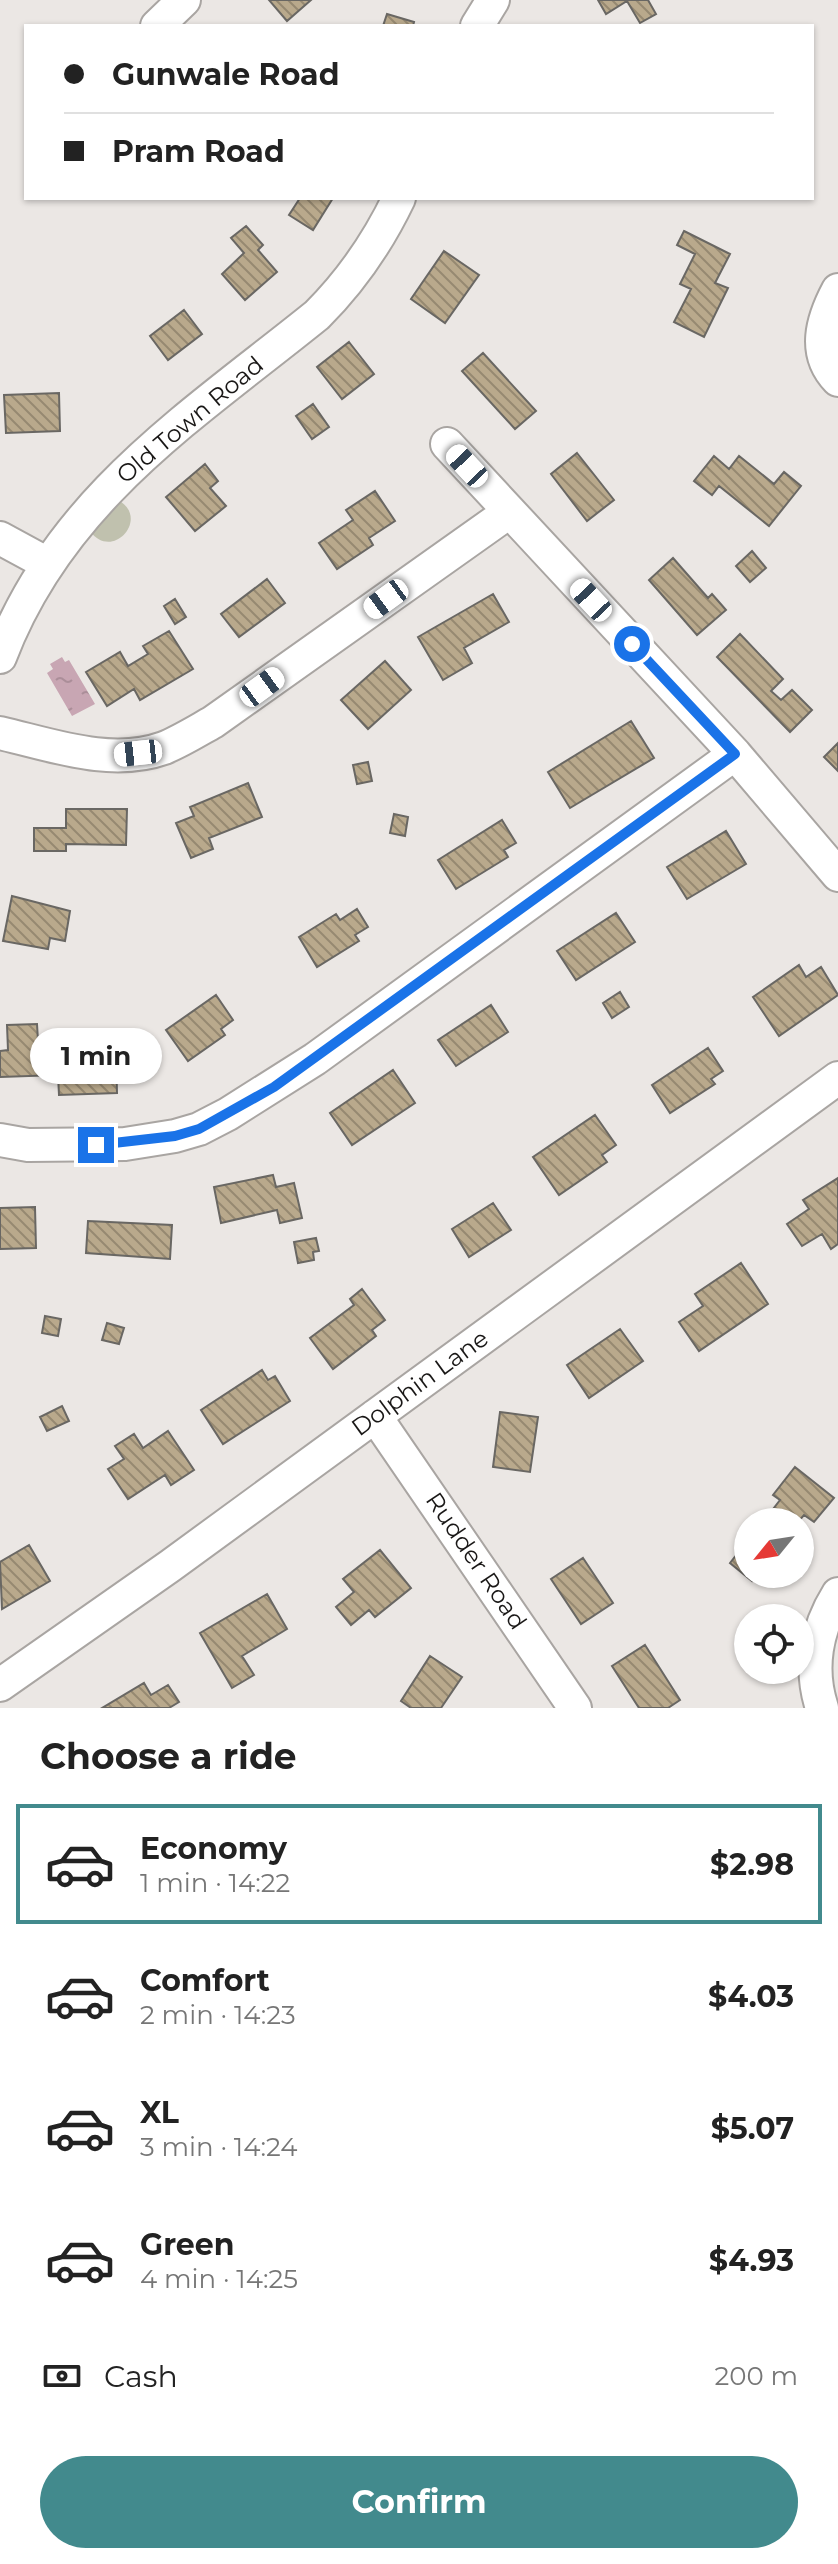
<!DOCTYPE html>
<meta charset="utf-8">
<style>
body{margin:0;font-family:Montserrat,sans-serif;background:#f2f2f2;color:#222;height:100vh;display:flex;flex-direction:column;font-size:30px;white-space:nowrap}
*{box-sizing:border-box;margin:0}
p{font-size:26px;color:#767676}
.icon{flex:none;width:44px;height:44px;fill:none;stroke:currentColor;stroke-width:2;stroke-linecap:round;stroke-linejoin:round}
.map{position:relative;height:1708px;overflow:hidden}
.sheet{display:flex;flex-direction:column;background:#fff;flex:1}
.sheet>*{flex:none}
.top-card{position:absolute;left:24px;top:24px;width:790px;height:176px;border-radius:0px;box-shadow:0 2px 6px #0004;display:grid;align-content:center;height:176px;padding:0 40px;background:#fff}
.needle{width:52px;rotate:240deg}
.fabs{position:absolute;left:734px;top:1508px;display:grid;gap:16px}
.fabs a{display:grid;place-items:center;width:80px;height:80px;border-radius:50%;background:#fff;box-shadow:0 2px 6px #0004;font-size:40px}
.end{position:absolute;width:36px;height:36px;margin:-18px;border:10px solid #1a73e8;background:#fff;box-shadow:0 0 0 4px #fff}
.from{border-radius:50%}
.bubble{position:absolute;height:56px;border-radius:28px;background:#fff;box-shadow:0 2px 6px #0004;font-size:26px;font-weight:700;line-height:56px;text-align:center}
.car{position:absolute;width:24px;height:48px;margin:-24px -12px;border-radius:10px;box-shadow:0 0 6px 2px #0007;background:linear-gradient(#fff 24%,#345 0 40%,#fff 0 76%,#345 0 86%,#fff 0)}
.top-card b{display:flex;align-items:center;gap:28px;height:76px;font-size:30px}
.top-card b+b{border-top:2px solid #e0e0e0}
.top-card i{width:20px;height:20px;background:#222}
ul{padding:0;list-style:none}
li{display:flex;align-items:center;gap:24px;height:120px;margin:0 16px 12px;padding:0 24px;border:4px solid transparent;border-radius:0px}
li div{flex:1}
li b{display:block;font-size:30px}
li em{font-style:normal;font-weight:700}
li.current{border-color:#428a8d}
li>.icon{width:72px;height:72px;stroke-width:1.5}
h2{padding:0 40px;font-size:36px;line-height:96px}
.pay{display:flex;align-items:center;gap:20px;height:88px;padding:0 40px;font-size:30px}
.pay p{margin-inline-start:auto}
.action{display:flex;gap:16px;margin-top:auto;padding:16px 40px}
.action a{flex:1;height:92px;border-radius:48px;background:#428a8d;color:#fff;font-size:32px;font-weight:700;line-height:92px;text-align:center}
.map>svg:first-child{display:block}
.grass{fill:#c0c1ae}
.water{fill:url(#water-ripples)}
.building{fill:url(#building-back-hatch);stroke:#696763;stroke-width:2}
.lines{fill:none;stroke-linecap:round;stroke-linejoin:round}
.minor-casing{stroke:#a9a5a2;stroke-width:36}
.minor{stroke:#fff;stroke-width:32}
.route{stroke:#1a73e8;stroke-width:10}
.labels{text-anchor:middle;stroke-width:6;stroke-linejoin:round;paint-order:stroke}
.street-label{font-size:24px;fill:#191716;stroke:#fff}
</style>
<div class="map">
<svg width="838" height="1708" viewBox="0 0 838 1708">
<defs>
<pattern id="water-ripples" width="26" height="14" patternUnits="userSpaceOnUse" patternTransform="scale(2)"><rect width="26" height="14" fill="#c8a6b3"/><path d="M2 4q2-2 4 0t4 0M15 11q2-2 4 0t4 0" fill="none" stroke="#ab8e99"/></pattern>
<pattern id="building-back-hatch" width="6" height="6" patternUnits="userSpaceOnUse" patternTransform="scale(2)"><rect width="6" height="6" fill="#b9a98c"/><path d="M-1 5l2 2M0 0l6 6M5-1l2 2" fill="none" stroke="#968971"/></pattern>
</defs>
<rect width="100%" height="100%" fill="#ebe7e4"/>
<!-- grass -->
<path class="grass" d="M118,500C151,518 112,562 90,531Z"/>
<!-- water -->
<path class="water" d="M62,657L65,662L69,660L95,704L72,716L47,673L53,669L50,664Z"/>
<!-- building -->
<path class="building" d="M269,0H311L287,21Z
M598,0H648L656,14L640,23L627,1L606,14Z
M387,14L414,22L413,26H383Z
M300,198H333L313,230L289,215Z
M246,226L263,245L258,250L277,272L245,300L222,274L244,253L231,238Z
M684,231L730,254L715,283L728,288L704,337L674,322L691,289L680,284L695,254L677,245Z
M444,251L479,275L445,323L411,299Z
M184,310L202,334L168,360L150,336Z
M349,342L374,374L342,399L317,367Z
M483,353L536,411L515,429L462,371Z
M59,393L60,431L6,433L4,395Z
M313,404L329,427L312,439L296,416Z
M577,453L614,500L587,521L551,474Z
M714,456L729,469L739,456L774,484L784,472L801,486L769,526L719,486L712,495L694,481Z
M205,464L218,481L210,488L226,506L195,531L166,497Z
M375,491L395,521L369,538L373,545L337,569L319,543L353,520L346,510Z
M752,551L766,568L750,582L736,566Z
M673,558L708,598L712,594L726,610L697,635L649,580Z
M267,579L285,603L239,637L221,614Z
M493,594L509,622L464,648L472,663L443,680L418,637Z
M175,599L186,617L175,624L164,606Z
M169,631L193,669L140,700L134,689L107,706L86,672L120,652L128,666L148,654L143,646Z
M740,634L783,679L771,691L781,700L792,690L812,710L790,732L717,657Z
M385,661L411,690L368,729L341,700Z
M631,721L654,758L570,808L548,772Z
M838,743V771L824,757Z
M368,762L372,781L357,784L353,765Z
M248,783L262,817L209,838L213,849L191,858L176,823L194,816L190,807Z
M66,809H127L126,845L66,844V851H34V828H66Z
M394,814L408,817L405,836L390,833Z
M502,820L516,843L504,850L508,857L456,889L438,860Z
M726,831L746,864L687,899L667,867Z
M12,896L70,911L65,941L50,938L48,949L3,941Z
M357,909L368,927L355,935L359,941L317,967L299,937L336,914L340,920Z
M616,913L635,942L576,980L557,951Z
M799,965L806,977L821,967L838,995L779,1036L753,997Z
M620,992L629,1007L612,1018L603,1003Z
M216,995L233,1020L221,1029L225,1035L188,1061L166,1030Z
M491,1005L508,1032L456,1066L438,1040Z
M37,1024L39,1057L116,1054L117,1093L59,1095L58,1075L0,1077V1051L8,1050L7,1025Z
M708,1048L723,1071L711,1079L715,1084L670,1113L652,1085Z
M393,1070L415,1103L352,1145L330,1113Z
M595,1115L616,1145L602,1155L607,1162L559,1195L533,1157Z
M273,1175L276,1187L294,1183L302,1218L280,1223L277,1210L221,1223L214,1187Z
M838,1178V1244L831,1249L822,1234L802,1246L787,1224L809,1209L803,1200Z
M493,1203L511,1230L469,1257L452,1229Z
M35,1207L36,1248L0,1249V1208Z
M88,1221L172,1225L170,1259L86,1253Z
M316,1238L319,1251L313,1252L314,1260L298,1263L294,1242Z
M741,1263L768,1304L699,1351L679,1322L703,1306L695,1294Z
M362,1289L385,1320L372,1330L376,1336L333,1369L310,1338L354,1305L350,1299Z
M45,1316L61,1319L58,1336L42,1333Z
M107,1323L124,1328L119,1344L102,1340Z
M620,1329L643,1361L589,1398L567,1365Z
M262,1370L268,1380L275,1376L290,1401L223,1444L201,1410Z
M62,1406L69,1421L47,1431L40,1417Z
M500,1412L538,1417L530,1472L493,1467Z
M168,1431L194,1470L171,1485L165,1475L128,1499L108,1469L124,1459L115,1446L134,1434L143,1448Z
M795,1467L834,1498L814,1522L804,1515L798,1522H763L780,1500L773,1495Z
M748,1540V1574H757L752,1581L730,1563Z
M29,1545L50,1581L2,1609L0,1562Z
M380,1550L411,1588L375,1617L369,1610L351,1625L336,1607L354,1592L343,1579Z
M583,1558L613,1603L581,1624L551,1579Z
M267,1594L287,1629L242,1656L254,1675L232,1688L200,1633Z
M645,1645L680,1700L668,1708H639L612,1666Z
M430,1656L462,1677L441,1708H411L401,1701Z
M144,1683L151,1695L168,1685L179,1702L169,1708H102Z"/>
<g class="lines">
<!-- minor casing -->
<g class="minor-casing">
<path id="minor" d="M157,26L184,0
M477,26L493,0
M838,290C822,320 812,353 838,380
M447,444L735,754L838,875
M0,538L46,563
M0,657C60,499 192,416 317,315C352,280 378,242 399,198
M0,733C52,745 111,767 164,748C181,741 197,731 213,722L509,512
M0,1140L28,1145L125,1144L175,1136L199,1129L228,1114L315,1059L735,754
M375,1416L575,1708
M0,1685L170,1566L838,1078
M822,1708C809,1669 816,1629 838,1594"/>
</g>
<!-- minor -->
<use href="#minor" class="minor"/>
</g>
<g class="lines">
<!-- route -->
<path class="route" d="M96,1145L175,1136L199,1129L274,1087L735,754L632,644"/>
</g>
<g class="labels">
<!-- street labels -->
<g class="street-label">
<text transform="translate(190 420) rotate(-40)" y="8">Old Town Road</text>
<text transform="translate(420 1383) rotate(-36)" y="8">Dolphin Lane</text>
<text transform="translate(476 1561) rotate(56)" y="8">Rudder Road</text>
</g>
</g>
</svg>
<div class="fabs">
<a><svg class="needle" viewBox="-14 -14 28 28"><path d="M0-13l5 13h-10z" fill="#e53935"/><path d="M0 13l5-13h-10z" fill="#767676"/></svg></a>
<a><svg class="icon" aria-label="locate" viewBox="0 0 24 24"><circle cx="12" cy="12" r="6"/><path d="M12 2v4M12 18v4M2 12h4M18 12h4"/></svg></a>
</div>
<i class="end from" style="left:632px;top:644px"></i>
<i class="end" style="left:96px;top:1145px"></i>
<div class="bubble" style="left:30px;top:1028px;width:132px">1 min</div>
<i class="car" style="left:467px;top:466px;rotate:317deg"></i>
<i class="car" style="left:386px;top:599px;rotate:234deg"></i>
<i class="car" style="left:591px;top:600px;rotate:317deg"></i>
<i class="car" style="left:262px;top:687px;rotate:54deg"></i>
<i class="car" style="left:138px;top:753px;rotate:264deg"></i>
<div class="top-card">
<b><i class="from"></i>Gunwale Road</b>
<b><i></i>Pram Road</b>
</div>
</div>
<section class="sheet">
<h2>Choose a ride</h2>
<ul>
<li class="current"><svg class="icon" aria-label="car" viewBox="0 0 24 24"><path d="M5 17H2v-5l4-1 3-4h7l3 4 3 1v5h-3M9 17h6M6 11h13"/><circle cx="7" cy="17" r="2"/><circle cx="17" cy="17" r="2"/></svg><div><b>Economy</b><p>1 min · 14:22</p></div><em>$2.98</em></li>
<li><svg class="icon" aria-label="car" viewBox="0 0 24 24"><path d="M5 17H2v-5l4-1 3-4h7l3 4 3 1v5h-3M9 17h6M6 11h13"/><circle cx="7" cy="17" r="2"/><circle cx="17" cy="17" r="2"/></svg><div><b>Comfort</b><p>2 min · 14:23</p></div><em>$4.03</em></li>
<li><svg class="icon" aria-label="car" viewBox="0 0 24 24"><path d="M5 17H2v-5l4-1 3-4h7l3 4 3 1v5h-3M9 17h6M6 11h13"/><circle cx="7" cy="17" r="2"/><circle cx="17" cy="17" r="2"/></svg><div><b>XL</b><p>3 min · 14:24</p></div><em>$5.07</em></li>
<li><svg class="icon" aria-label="car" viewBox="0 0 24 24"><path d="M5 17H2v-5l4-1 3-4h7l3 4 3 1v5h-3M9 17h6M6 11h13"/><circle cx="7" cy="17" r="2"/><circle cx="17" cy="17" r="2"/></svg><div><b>Green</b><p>4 min · 14:25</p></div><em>$4.93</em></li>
</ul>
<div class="pay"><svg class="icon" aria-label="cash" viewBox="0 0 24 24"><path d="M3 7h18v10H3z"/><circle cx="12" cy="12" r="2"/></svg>Cash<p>200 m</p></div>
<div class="action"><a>Confirm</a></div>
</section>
